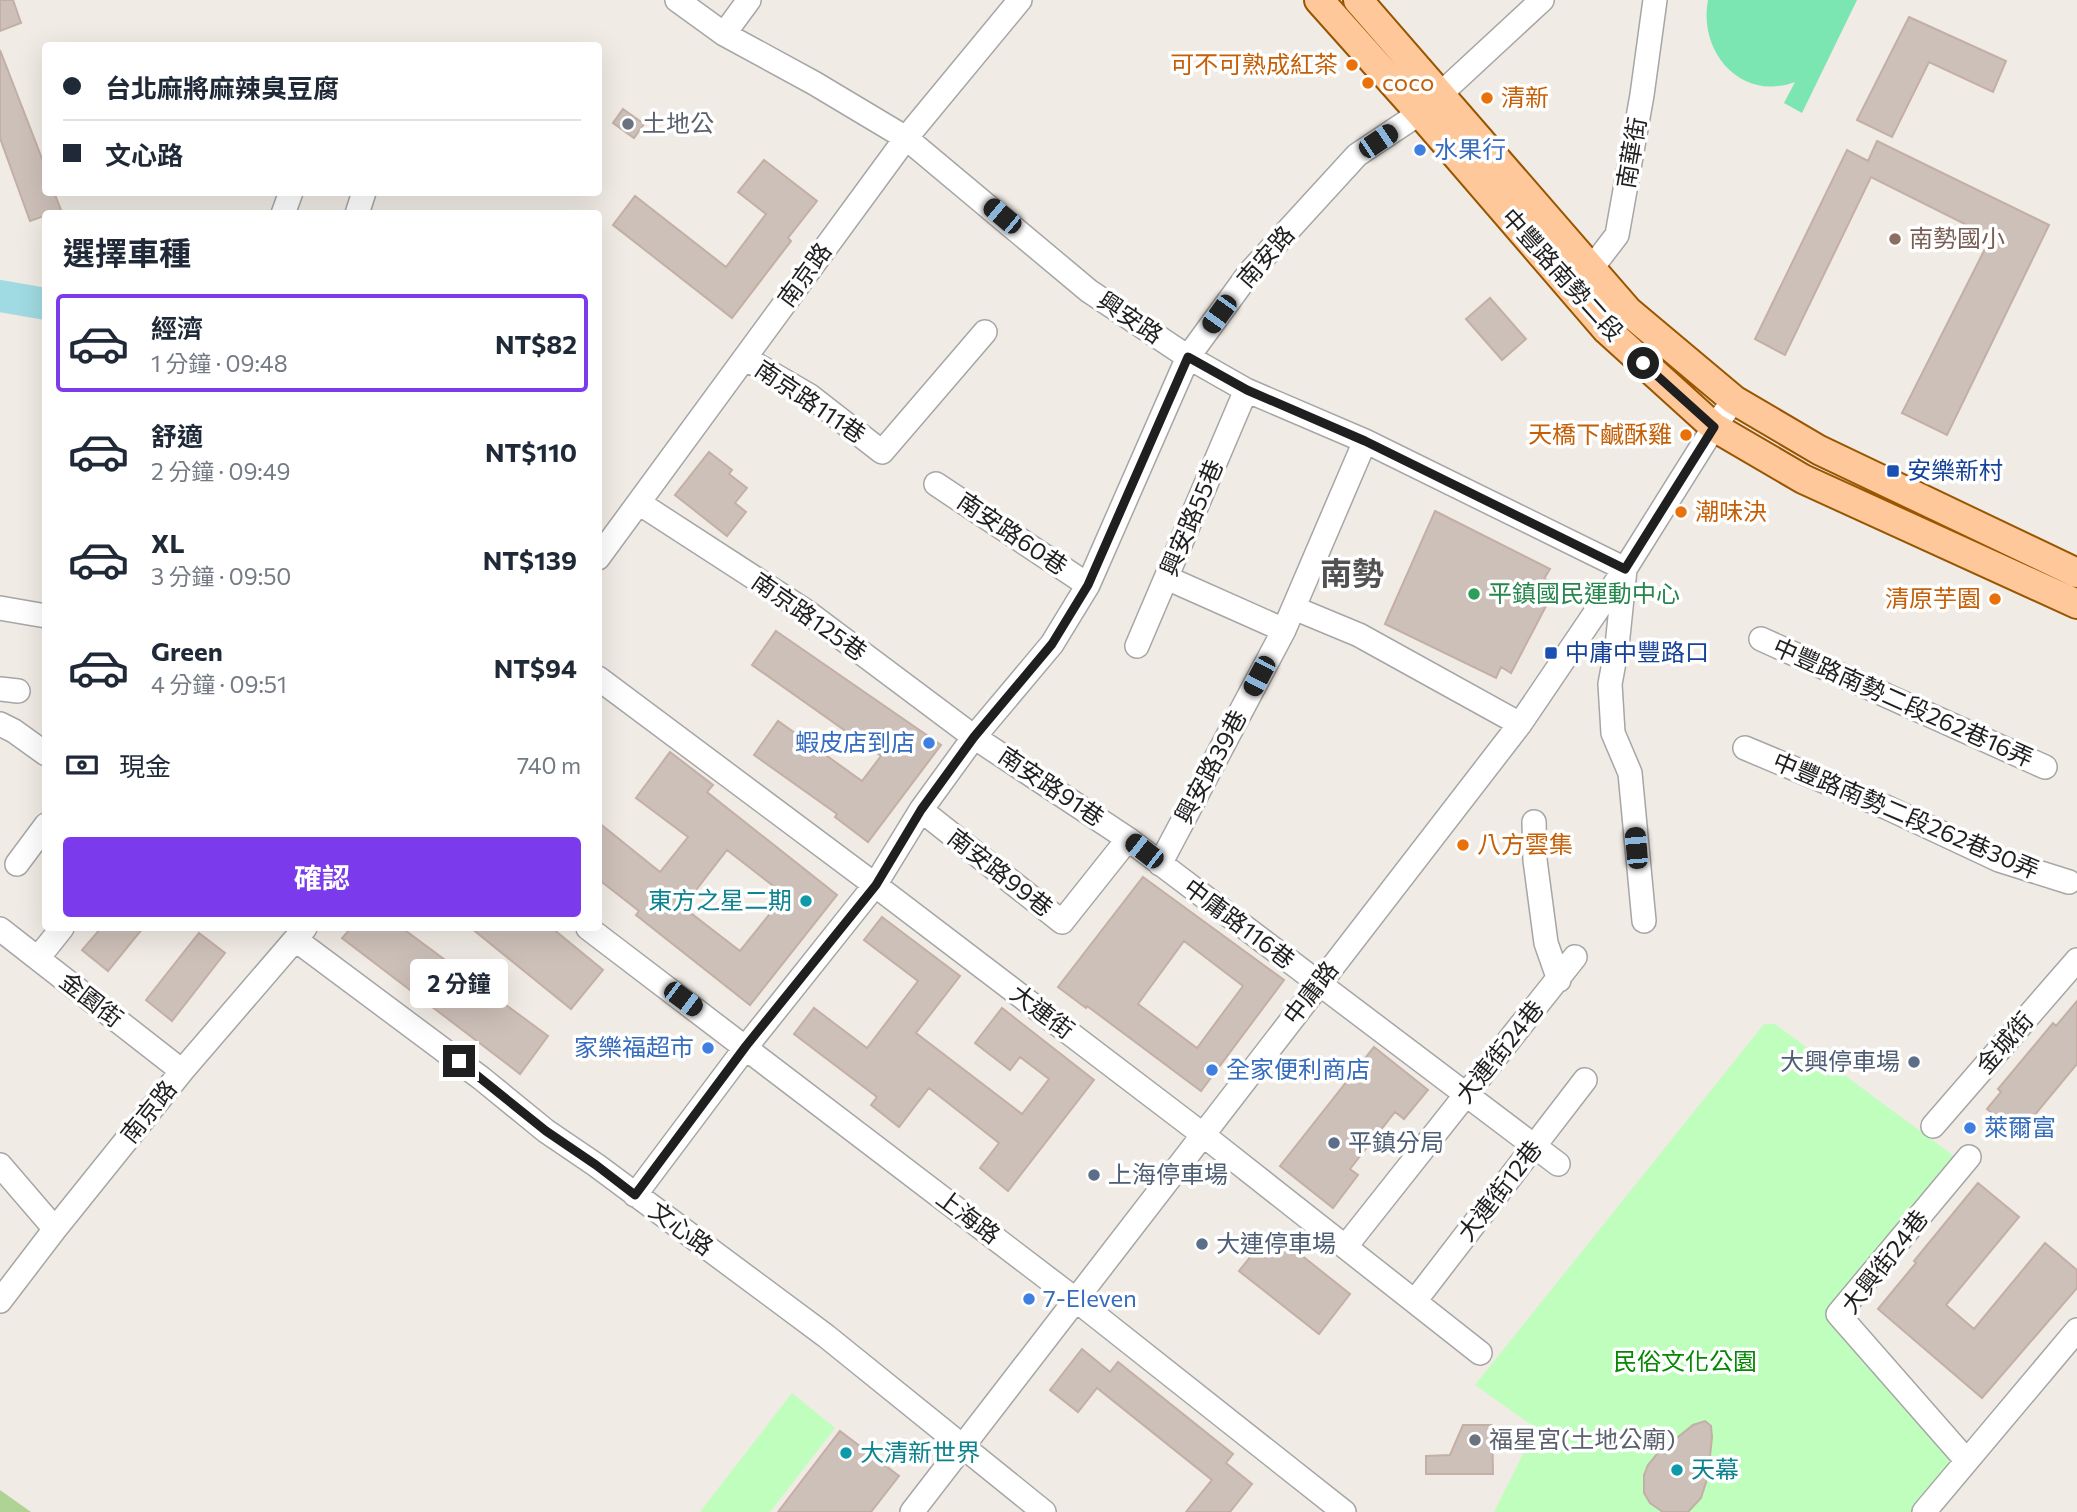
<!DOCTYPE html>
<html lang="zh-TW">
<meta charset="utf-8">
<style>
body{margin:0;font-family:Commissioner,"Noto Sans TC",sans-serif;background:#f6f6f7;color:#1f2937;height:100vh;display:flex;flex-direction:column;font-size:26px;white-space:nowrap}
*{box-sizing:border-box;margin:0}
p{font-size:23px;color:#747a83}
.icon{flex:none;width:38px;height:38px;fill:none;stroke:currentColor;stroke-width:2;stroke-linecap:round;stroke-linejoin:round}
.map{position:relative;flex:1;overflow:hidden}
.side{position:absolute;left:42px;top:210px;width:560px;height:721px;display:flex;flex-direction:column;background:#fff;border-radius:7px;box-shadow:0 7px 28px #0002}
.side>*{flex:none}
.guide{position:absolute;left:42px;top:42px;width:560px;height:154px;border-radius:7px;box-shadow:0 7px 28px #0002;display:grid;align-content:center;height:154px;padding:0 21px;background:#fff}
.end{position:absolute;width:32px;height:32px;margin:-16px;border:9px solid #1f1f1f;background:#fff;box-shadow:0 0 0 4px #fff}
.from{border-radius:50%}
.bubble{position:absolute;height:49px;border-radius:7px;background:#fff;box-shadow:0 7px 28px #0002;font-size:23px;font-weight:700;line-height:49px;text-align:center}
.car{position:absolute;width:21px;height:42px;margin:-21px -10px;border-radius:9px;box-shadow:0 0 5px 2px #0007;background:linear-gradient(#222 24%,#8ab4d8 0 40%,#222 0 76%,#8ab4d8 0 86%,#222 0)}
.guide b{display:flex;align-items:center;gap:24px;height:66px;font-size:26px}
.guide b+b{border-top:2px solid #e0e1e3}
.guide i{width:18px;height:18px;background:#1f2937}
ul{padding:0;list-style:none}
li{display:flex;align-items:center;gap:21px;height:98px;margin:0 14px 10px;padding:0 7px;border:4px solid transparent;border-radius:7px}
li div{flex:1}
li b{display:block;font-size:26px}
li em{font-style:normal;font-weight:700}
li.active{border-color:#7c3aed}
li>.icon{width:63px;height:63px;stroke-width:1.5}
h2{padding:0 21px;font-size:32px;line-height:84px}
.pay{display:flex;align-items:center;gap:18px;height:77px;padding:0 21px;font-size:26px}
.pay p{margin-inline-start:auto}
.primary-button{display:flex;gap:14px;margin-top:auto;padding:14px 21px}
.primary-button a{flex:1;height:80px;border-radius:7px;background:#7c3aed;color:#fff;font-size:28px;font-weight:700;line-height:80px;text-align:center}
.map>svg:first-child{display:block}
.forest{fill:#aed395}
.park{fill:#bffebd}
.pitch{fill:#7be6b1}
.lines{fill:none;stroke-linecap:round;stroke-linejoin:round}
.river{stroke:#a0dae2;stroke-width:32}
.building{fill:#cdc0b9;stroke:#c3afa5;stroke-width:2;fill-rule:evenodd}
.minor-casing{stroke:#a6a6a6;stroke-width:26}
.major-casing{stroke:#995600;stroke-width:32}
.minor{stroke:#fff;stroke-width:23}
.major{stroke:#ffc89a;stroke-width:28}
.route{stroke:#1f1f1f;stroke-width:9}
.food-dot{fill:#e8710a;stroke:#fff;stroke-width:2.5}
.worship-dot{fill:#6b7280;stroke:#fff;stroke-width:2.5}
.shop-dot{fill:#3f7fe0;stroke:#fff;stroke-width:2.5}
.education-dot{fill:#8d6e63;stroke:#fff;stroke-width:2.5}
.transit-dot{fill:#1a4fb4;stroke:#fff;stroke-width:2.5}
.leisure-dot{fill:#2e9e5b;stroke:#fff;stroke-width:2.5}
.culture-dot{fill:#0f9aa8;stroke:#fff;stroke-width:2.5}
.service-dot{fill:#5c6f8a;stroke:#fff;stroke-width:2.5}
.labels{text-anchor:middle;stroke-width:7;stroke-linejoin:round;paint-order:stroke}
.food-label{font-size:24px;fill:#c56008;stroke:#fff;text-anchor:start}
.worship-label{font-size:24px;fill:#5b616d;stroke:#fff;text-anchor:start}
.shop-label{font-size:24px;fill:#366cbe;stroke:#fff;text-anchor:start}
.street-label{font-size:24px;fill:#1f1f1f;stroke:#fff}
.education-label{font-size:24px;fill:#785e54;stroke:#fff;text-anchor:start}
.transit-label{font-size:24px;fill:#164399;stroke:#fff;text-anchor:start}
.leisure-label{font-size:24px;fill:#27864d;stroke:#fff;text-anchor:start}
.culture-label{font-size:24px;fill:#0d838f;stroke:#fff;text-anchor:start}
.service-label{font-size:24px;fill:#4e5e75;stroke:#fff;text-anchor:start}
.park-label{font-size:24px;fill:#058802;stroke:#fff}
.district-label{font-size:32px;font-weight:bold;fill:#525252;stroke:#fff}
</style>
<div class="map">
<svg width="2077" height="1512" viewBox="0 0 2077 1512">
<rect width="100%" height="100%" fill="#f0ebe4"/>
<!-- forest -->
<path class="forest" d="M0,1489V1490L31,1512H0Z"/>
<!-- park -->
<path class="park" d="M1764,1024H1775L1958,1159L1827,1315L1954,1463L1913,1512H1494L1536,1428L1475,1385Z
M792,1393L835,1428L770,1512H700Z"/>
<!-- pitch -->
<path class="pitch" d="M1708,0H1857L1802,113L1784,103L1795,82C1741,102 1698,52 1708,0Z"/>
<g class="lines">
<!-- river -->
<path class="river" d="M0,296L46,304"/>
</g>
<!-- building -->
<path class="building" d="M0,0H13L21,23L0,31Z
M1909,17L2006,61L1993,92L1929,62L1892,137L1857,120Z
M0,50L46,169V192H54L61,210L30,221L0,138Z
M623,109L644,124L634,138L613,123Z
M1877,141L2049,225L1947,435L1902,413L1991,237L1871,177L1785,355L1755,339L1847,150L1868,161Z
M764,160L817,201L788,238L791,241L732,318L613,225L635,196L726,267L766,214L738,192Z
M1490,298L1526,339L1502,360L1466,319Z
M709,452L732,470L729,474L747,488L735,503L746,512L727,536L675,495Z
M1435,511L1550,569L1544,579L1553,582L1546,606L1511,673L1501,667L1496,678L1385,624Z
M776,631L941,745L868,842L835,817L837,814L754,755L778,721L862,781L881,756L752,665Z
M670,752L713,785L707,792L837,895L750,1005L636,915L639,911L598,879V822L660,872L688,837L636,798ZM727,850L785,895L740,951L683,907Z
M1143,877L1284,980L1201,1091L1087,1006L1086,1008L1058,987ZM1184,941L1243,986L1197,1048L1138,1004Z
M882,917L960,976L916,1033L1022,1114L1049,1079L1020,1057L1010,1070L975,1043L1002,1008L1094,1080L1008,1191L980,1168L999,1143L929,1088L899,1127L871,1105L877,1097L794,1034L814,1008L867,1048L918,981L864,940Z
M101,928H143L108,971L82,950Z
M351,928H402L548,1036L520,1074L342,938Z
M471,928H552L603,970L571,1009Z
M199,933L225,953L172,1021L146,1000Z
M2077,1001V1064L2014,1140L1991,1121L1995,1116L1987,1109L2001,1092L1998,1089L2053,1023L2056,1026Z
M1374,1047L1428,1090L1404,1119L1395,1112L1350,1169L1358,1175L1333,1208L1280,1166Z
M1978,1183L2019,1217L1946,1305L1974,1329L2045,1243L2077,1270V1288L1982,1398L1878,1309L1916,1263L1914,1261Z
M1271,1231L1350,1294L1319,1334L1239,1271Z
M1082,1349L1110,1372L1118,1362L1233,1454L1226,1463L1252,1484L1230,1512H1186L1212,1480L1097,1388L1078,1412L1050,1390Z
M1705,1421L1711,1426L1712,1437L1708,1476L1701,1498L1688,1512H1663L1650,1503L1644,1493V1475L1648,1465L1657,1454L1693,1425Z
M1463,1425H1492L1493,1474H1426V1456L1450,1455Z
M840,1431L899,1476L871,1512H778Z"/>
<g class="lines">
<!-- minor casing -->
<g class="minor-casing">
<path id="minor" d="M677,0L724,34L814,83L906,138L1089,291L1188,357L1246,390L1365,441L1625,569L1617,646L1610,684L1613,733L1630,773L1644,921
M724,34L749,0
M283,214L291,192
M357,214L364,192
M1577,278L1591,269L1617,235L1642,95L1655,0
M745,358L810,396L882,452L985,332
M936,484L1088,585
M639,503L807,612L974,737L1128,839L1558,1164
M598,558L906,138L1020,0
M1167,578L1284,630
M0,608L46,616
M1294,608L1359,635L1520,724
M1761,639L2045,767
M1137,646L1246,390
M598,678L875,885L1202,1134L1480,1353
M0,689L18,691
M0,724L14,731L46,754
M1745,748L1888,808L1999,860L2069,882
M921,810L1062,922L1128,839
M1534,822L1535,860L1546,943L1559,980
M17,864L46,825
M1160,864L1284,630L1365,441
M588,928L1076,1300L1344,1512
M0,929L182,1071
M296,940L481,1078L546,1131L596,1165L826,1336L1044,1512
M38,958L62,928
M1933,1126L2077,960
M0,1165L55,1229
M635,1195L746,1047L875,885L921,810L974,737L1052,644L1088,585L1188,357L1250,272L1357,155L1420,113L1542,0
M1346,1246L1575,957
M0,1301L55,1229L182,1071L305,928
M1415,1301L1585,1080
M1966,1460L1838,1314L1969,1157
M912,1512L1520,724L1625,569L1714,427L1734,400
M1924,1512L2077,1330"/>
</g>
<!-- major casing -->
<g class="major-casing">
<path id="major" d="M1319,0L1420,113L1607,330L1714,427L1803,479L2077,604
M1358,0L1628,311L1734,400L1819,450L2077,573"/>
</g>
<!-- minor -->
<use href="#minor" class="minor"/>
<!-- major -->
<use href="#major" class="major"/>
</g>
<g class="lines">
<!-- route -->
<path class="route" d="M459,1061L546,1131L596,1165L635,1195L746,1046L876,885L921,810L974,737L1052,644L1088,585L1188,357L1247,390L1365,441L1625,569L1714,427L1643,363"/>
</g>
<!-- markers -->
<g class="food-dot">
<circle cx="1352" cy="65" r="7"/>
<circle cx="1368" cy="83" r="7"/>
<circle cx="1487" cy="98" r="7"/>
<circle cx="1686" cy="435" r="7"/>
<circle cx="1681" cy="512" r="7"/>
<circle cx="1995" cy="599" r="7"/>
<circle cx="1463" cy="845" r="7"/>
</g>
<g class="worship-dot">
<circle cx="628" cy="124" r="7"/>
<circle cx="1475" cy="1440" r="7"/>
</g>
<g class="shop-dot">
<circle cx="1420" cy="150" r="7"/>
<circle cx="929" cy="743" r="7"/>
<circle cx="708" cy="1048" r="7"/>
<circle cx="1212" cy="1070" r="7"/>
<circle cx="1970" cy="1128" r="7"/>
<circle cx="1029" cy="1299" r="7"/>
</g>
<circle class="education-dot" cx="1895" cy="239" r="7"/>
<g class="transit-dot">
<rect x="1886" y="464" width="14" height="14" rx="3.5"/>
<rect x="1544" y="646" width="14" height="14" rx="3.5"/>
</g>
<circle class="leisure-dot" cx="1474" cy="594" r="7"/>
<g class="culture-dot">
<circle cx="806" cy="901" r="7"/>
<circle cx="846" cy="1453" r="7"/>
<circle cx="1677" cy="1470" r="7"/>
</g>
<g class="service-dot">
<circle cx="1914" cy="1062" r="7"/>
<circle cx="1334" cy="1143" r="7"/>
<circle cx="1094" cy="1175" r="7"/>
<circle cx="1202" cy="1244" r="7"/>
</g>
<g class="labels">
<!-- food labels -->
<g class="food-label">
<text x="1338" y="73" text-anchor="end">可不可熟成紅茶</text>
<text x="1382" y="91">coco</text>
<text x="1501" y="106">清新</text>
<text x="1672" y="443" text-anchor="end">天橋下鹹酥雞</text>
<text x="1695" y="520">潮味決</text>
<text x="1981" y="607" text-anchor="end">清原芋園</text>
<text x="1477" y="853">八方雲集</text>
</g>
<!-- worship labels -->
<g class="worship-label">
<text x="642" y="132">土地公</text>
<text x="1489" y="1448">福星宮(土地公廟)</text>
</g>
<!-- shop labels -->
<g class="shop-label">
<text x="1434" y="158">水果行</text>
<text x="915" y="751" text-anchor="end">蝦皮店到店</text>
<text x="694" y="1056" text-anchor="end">家樂福超市</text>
<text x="1226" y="1078">全家便利商店</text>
<text x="1984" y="1136">萊爾富</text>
<text x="1043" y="1307">7-Eleven</text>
</g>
<!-- street labels -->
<g class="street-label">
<text transform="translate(1632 153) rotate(-80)" y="8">南華街</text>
<text transform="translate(1266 257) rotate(-49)" y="8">南安路</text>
<text transform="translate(805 275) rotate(-54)" y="8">南京路</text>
<text transform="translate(1562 275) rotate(48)" y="8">中豐路南勢二段</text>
<text transform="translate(1130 318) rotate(34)" y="8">興安路</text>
<text transform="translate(810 402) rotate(34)" y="8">南京路111巷</text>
<text transform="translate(1192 518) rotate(-67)" y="8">興安路55巷</text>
<text transform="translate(1012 534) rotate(34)" y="8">南安路60巷</text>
<text transform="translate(809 617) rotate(35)" y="8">南京路125巷</text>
<text transform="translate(1903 703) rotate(24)" y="8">中豐路南勢二段262巷16弄</text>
<text transform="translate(1211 767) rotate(-62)" y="8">興安路39巷</text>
<text transform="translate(1051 787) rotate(34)" y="8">南安路91巷</text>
<text transform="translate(1906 816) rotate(23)" y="8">中豐路南勢二段262巷30弄</text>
<text transform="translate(1000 873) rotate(38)" y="8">南安路99巷</text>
<text transform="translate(1239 924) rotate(37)" y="8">中庸路116巷</text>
<text transform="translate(1311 993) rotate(-52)" y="8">中庸路</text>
<text transform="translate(91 1000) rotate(38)" y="8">金園街</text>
<text transform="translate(1042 1012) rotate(37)" y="8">大連街</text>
<text transform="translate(2005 1043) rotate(-49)" y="8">金城街</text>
<text transform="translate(1500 1052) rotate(-51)" y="8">大連街24巷</text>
<text transform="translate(149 1112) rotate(-51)" y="8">南京路</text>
<text transform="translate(1500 1191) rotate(-52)" y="8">大連街12巷</text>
<text transform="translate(968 1217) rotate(37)" y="8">上海路</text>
<text transform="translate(681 1229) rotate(36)" y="8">文心路</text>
<text transform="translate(1885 1262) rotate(-52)" y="8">大興街24巷</text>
</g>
<!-- education labels -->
<g class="education-label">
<text x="1909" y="247">南勢國小</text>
</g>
<!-- transit labels -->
<g class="transit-label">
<text x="1907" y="479">安樂新村</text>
<text x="1565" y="661">中庸中豐路口</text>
</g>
<!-- leisure labels -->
<g class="leisure-label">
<text x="1488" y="602">平鎮國民運動中心</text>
</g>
<!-- culture labels -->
<g class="culture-label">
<text x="792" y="909" text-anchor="end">東方之星二期</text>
<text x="860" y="1461">大清新世界</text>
<text x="1691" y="1478">天幕</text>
</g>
<!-- service labels -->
<g class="service-label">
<text x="1900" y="1070" text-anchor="end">大興停車場</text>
<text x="1348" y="1151">平鎮分局</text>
<text x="1108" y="1183">上海停車場</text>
<text x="1216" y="1252">大連停車場</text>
</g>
<!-- park labels -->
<g class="park-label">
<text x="1685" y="1370">民俗文化公園</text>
</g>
<!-- district labels -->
<g class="district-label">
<text x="1352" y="585">南勢</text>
</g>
</g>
</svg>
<i class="end from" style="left:1643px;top:363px"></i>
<i class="end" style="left:459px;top:1061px"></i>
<div class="bubble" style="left:410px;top:959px;width:98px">2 分鐘</div>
<i class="car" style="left:1378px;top:141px;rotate:56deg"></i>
<i class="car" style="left:1002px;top:216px;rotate:310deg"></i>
<i class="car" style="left:1219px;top:314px;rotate:216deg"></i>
<i class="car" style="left:1259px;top:676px;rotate:208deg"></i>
<i class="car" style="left:1636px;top:848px;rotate:355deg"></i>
<i class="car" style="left:1144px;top:851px;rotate:308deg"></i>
<i class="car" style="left:683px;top:999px;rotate:127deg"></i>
<div class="guide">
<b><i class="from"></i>台北麻將麻辣臭豆腐</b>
<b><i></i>文心路</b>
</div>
<section class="side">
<h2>選擇車種</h2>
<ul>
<li class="active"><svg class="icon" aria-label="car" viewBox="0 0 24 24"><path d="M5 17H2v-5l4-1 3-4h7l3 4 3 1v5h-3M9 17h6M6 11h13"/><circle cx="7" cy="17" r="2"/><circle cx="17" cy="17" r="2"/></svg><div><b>經濟</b><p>1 分鐘 · 09:48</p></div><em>NT$82</em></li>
<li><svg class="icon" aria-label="car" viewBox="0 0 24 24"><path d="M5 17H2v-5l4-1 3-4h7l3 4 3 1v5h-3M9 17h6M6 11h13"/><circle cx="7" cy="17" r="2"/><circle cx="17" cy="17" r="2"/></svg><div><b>舒適</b><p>2 分鐘 · 09:49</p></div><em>NT$110</em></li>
<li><svg class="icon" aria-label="car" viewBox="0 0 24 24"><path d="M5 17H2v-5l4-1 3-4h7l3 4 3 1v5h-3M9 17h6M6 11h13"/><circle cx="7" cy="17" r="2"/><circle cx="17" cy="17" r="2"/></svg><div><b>XL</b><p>3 分鐘 · 09:50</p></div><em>NT$139</em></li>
<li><svg class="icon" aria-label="car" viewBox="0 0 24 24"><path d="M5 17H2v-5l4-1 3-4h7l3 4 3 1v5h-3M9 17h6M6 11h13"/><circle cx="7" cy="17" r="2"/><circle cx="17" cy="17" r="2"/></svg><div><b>Green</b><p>4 分鐘 · 09:51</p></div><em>NT$94</em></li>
</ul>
<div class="pay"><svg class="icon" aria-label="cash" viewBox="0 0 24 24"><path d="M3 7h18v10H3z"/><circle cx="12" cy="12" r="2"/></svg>現金<p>740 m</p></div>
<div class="primary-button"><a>確認</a></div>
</section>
</div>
